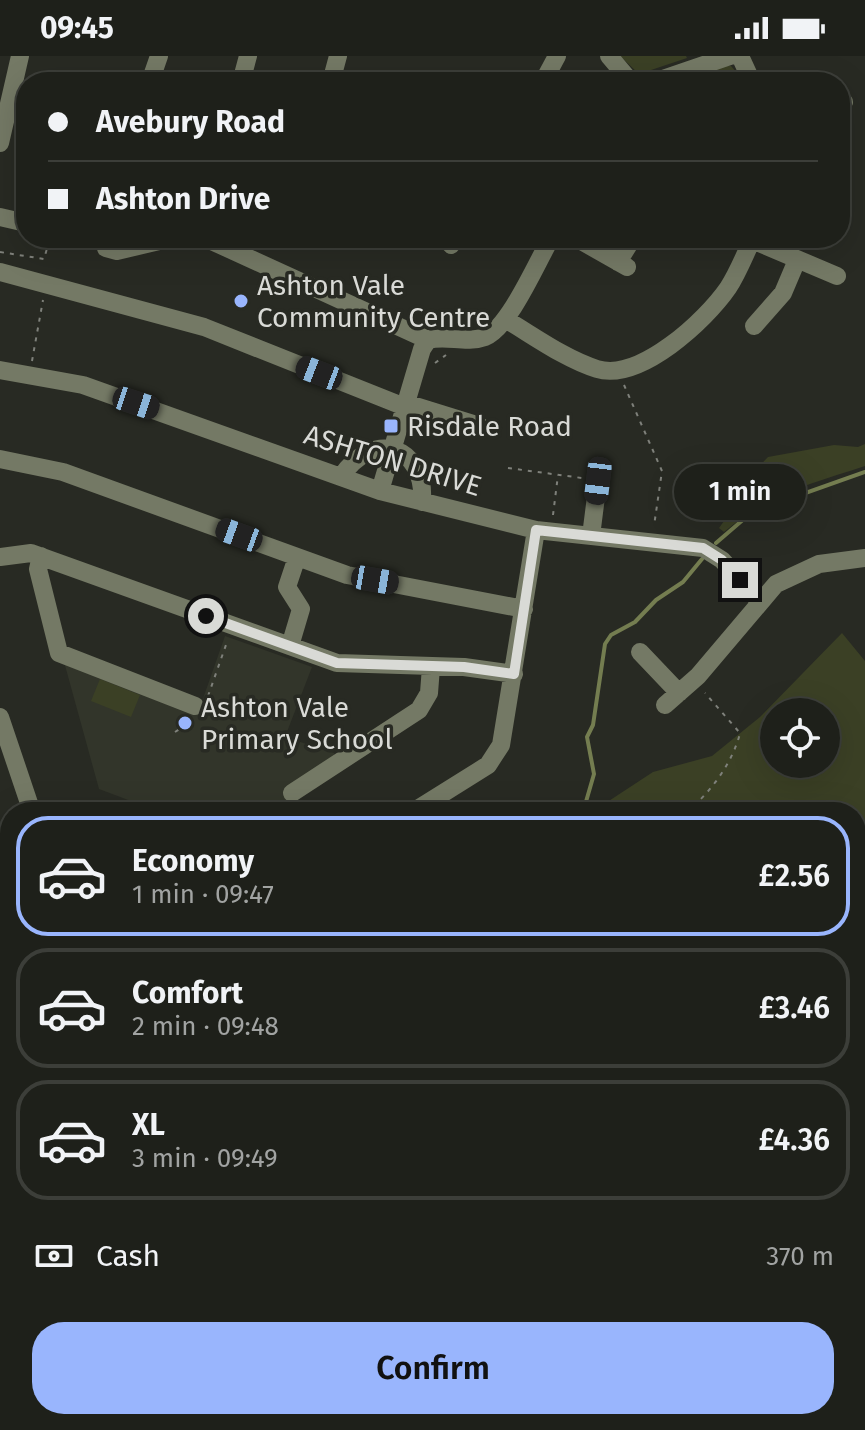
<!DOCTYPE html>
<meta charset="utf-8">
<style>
body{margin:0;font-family:"Fira Sans",sans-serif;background:#262823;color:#f1f3f6;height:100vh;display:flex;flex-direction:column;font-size:30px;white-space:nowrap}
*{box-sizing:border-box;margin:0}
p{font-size:26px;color:#a1a3a2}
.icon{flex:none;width:44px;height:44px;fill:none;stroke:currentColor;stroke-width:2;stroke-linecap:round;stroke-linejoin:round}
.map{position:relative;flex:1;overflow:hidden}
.panel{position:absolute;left:0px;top:746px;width:866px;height:628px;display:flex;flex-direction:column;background:#1e201a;border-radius:32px 32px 0 0;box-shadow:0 8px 32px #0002,0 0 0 2px #3c3e39}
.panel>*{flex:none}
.banner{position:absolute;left:16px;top:16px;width:834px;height:176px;border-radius:32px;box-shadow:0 8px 32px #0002,0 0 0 2px #3c3e39;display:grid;align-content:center;height:176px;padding:0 32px;background:#1e201a}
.fabs{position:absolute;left:760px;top:642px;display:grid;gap:16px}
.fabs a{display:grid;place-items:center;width:80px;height:80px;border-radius:50%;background:#1e201a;box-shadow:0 8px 32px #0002,0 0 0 2px #3c3e39;font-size:40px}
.end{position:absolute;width:36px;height:36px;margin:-18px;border:10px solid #d9dad6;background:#111;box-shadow:0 0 0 4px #111}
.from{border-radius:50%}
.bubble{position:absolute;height:56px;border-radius:28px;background:#1e201a;box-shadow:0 8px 32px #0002,0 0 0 2px #3c3e39;font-size:26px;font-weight:600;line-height:56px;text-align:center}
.car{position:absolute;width:24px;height:48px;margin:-24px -12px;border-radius:10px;box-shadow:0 0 6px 2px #0007;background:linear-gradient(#222 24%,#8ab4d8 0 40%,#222 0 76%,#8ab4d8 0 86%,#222 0)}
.banner b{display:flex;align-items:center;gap:28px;height:76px;font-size:30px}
.banner b+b{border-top:2px solid #3c3e39}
.banner i{width:20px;height:20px;background:#f1f3f6}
ul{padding:14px 0 0;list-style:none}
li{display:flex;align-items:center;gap:24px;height:120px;margin:0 16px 12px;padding:0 16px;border:4px solid #3c3e39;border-radius:32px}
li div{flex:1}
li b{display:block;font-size:30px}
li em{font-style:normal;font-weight:600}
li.active{border-color:#99b5fd}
li>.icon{width:72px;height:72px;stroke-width:1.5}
.pay{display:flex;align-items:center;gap:20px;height:88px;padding:0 32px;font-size:30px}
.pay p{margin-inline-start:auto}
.button{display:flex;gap:16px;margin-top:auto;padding:16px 32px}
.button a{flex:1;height:92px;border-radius:32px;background:#99b5fd;color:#111;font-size:32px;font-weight:600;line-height:92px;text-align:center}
.status{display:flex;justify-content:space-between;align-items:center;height:56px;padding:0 40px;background:#1e201a;direction:ltr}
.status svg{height:22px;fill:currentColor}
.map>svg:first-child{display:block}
.built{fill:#32352a}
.green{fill:#3b4025;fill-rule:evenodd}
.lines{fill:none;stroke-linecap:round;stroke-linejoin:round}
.stream{stroke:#747d50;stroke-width:4}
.path{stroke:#7f817b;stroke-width:2;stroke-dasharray:4 6;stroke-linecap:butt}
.minor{stroke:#747965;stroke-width:18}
.minor-bridge{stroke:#747965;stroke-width:18}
.route{stroke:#d9dad6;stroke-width:10}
.poi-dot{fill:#99b5fd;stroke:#282a23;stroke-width:3}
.labels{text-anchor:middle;stroke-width:7;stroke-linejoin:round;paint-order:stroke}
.poi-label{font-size:28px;fill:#d9dad6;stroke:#282a23;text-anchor:start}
.street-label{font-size:28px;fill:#d9dad6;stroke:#282a23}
</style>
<div class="status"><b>09:45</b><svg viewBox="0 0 49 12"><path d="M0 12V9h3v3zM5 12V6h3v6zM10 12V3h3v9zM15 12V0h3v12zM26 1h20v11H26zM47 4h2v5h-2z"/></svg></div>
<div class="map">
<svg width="865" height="1374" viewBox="0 0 865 1374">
<rect width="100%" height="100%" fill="#282a23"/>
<!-- built -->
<path class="built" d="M225,580L312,611L285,681L334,697L337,712L274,756H160L99,733L63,602L199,654Z
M0,1051L10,1052V1364H136V1374H0Z"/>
<!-- green -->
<path class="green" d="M620,0H686L687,2L639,18Z
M731,10L745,26H678L726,10Z
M865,388V410C810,428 769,438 724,476L719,472L740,443L734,437L768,401L834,389L858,391Z
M842,577L865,605V1227L856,1199V756H592L653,716L712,700L760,661ZM774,656H826V708H774Z
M100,623L140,639L131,661L91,645Z
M10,991V1052L0,1051V992Z
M136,1364H837L841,1374H136Z"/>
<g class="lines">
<!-- stream -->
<path class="stream" d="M716,487L752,456L865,416
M583,756L594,718L587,681L593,669L605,588L611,579L635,566L656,544L683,526L702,503
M0,1041H10
M772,1374L782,1364"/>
<!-- path -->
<path class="path" d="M0,196L44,203L50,182
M32,305L43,244
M435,307L446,299
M624,329L662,415L654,470
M508,412L582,422
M553,459L558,419
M208,640L227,586
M175,676L192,665
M686,756C710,738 733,706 740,677L705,637
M0,1046L10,1047
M857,1295L862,1356
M842,1364L847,1374
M161,1374L162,1364
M726,1374L738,1364
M786,1374L795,1364
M863,1374L865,1356"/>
<!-- minor -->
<path class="minor" d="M609,0L631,26
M740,0L752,26
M150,26L159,0
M241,26L248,0
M331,26L338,0
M543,26L557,0
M654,26L730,0
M840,45L844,46
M0,87L20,0
M0,161L26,167
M105,182L106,192L117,195L172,182
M205,182L428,284C447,279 466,288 485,281C509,272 537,206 551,182
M576,182L627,211
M752,184L837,220
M451,189L455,182
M618,206L633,182
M0,216L204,271L405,351
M505,263C534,280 565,303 597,313C640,326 706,264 728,232C738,217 745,198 753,182
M754,270L783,237L797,204
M0,314L83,329L380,435L536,474L703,492L722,504L759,545
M406,347L480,370
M0,403L63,416L347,519L524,553
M341,421C372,373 426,389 422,446
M380,435L422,293L428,284
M591,480L598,425
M41,500L38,513L59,597L195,650
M0,501L31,497L337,607L464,611L514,618
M290,590L301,553L287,531L294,510
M640,596L679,637
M665,649L698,620L776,528L819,508L865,502
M0,661L32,756
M292,737L419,654L429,637L431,611
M413,756L488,709L501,689L536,474
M0,853L10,855
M0,974L10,973
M0,1143L10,1278
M856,1153L865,1163
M0,1314L10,1313"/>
<!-- minor-bridge -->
<path class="minor-bridge" d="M859,1241L865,1280"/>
</g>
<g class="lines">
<!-- route -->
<path class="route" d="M206,560L337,607L464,611L514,618L536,474L703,492L722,504L740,524"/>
</g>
<!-- markers -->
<g class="poi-dot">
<circle cx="241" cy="245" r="8"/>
<rect x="383" y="362" width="16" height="16" rx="4"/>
<circle cx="185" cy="667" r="8"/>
</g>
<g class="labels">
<!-- poi labels -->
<g class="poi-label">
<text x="257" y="239">Ashton Vale<tspan x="257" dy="32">Community Centre</tspan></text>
<text x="407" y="380">Risdale Road</text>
<text x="201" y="661">Ashton Vale<tspan x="201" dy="32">Primary School</tspan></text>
</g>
<!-- street labels -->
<g class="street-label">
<text transform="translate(393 404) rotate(17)" y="10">ASHTON DRIVE</text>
</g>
</g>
</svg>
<div class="fabs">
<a><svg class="icon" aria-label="locate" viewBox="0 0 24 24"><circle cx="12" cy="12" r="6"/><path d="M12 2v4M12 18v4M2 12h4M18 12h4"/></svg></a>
</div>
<i class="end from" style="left:206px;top:560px"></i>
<i class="end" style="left:740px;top:524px"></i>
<div class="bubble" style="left:674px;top:408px;width:132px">1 min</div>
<i class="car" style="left:319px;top:317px;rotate:291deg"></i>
<i class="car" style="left:136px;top:347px;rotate:108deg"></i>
<i class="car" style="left:598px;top:425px;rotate:187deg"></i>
<i class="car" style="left:239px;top:479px;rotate:290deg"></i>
<i class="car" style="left:375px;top:524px;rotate:100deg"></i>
<div class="banner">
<b><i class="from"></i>Avebury Road</b>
<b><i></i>Ashton Drive</b>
</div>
<section class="panel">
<ul>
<li class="active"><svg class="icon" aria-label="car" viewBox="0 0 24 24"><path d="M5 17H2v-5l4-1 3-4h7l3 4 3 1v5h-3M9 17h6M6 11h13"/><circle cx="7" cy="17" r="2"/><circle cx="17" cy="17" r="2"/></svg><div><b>Economy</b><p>1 min · 09:47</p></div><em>£2.56</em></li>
<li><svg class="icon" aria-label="car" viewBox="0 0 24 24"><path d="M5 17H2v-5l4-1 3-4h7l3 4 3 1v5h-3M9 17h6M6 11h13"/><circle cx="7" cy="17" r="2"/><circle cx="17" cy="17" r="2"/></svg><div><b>Comfort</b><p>2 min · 09:48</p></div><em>£3.46</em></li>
<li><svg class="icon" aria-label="car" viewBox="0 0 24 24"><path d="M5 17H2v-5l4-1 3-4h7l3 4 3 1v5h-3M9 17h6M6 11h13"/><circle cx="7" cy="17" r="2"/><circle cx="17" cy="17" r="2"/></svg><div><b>XL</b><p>3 min · 09:49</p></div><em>£4.36</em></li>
</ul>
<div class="pay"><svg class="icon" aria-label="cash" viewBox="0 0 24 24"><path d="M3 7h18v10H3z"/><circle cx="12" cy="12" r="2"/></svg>Cash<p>370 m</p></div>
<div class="button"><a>Confirm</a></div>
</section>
</div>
